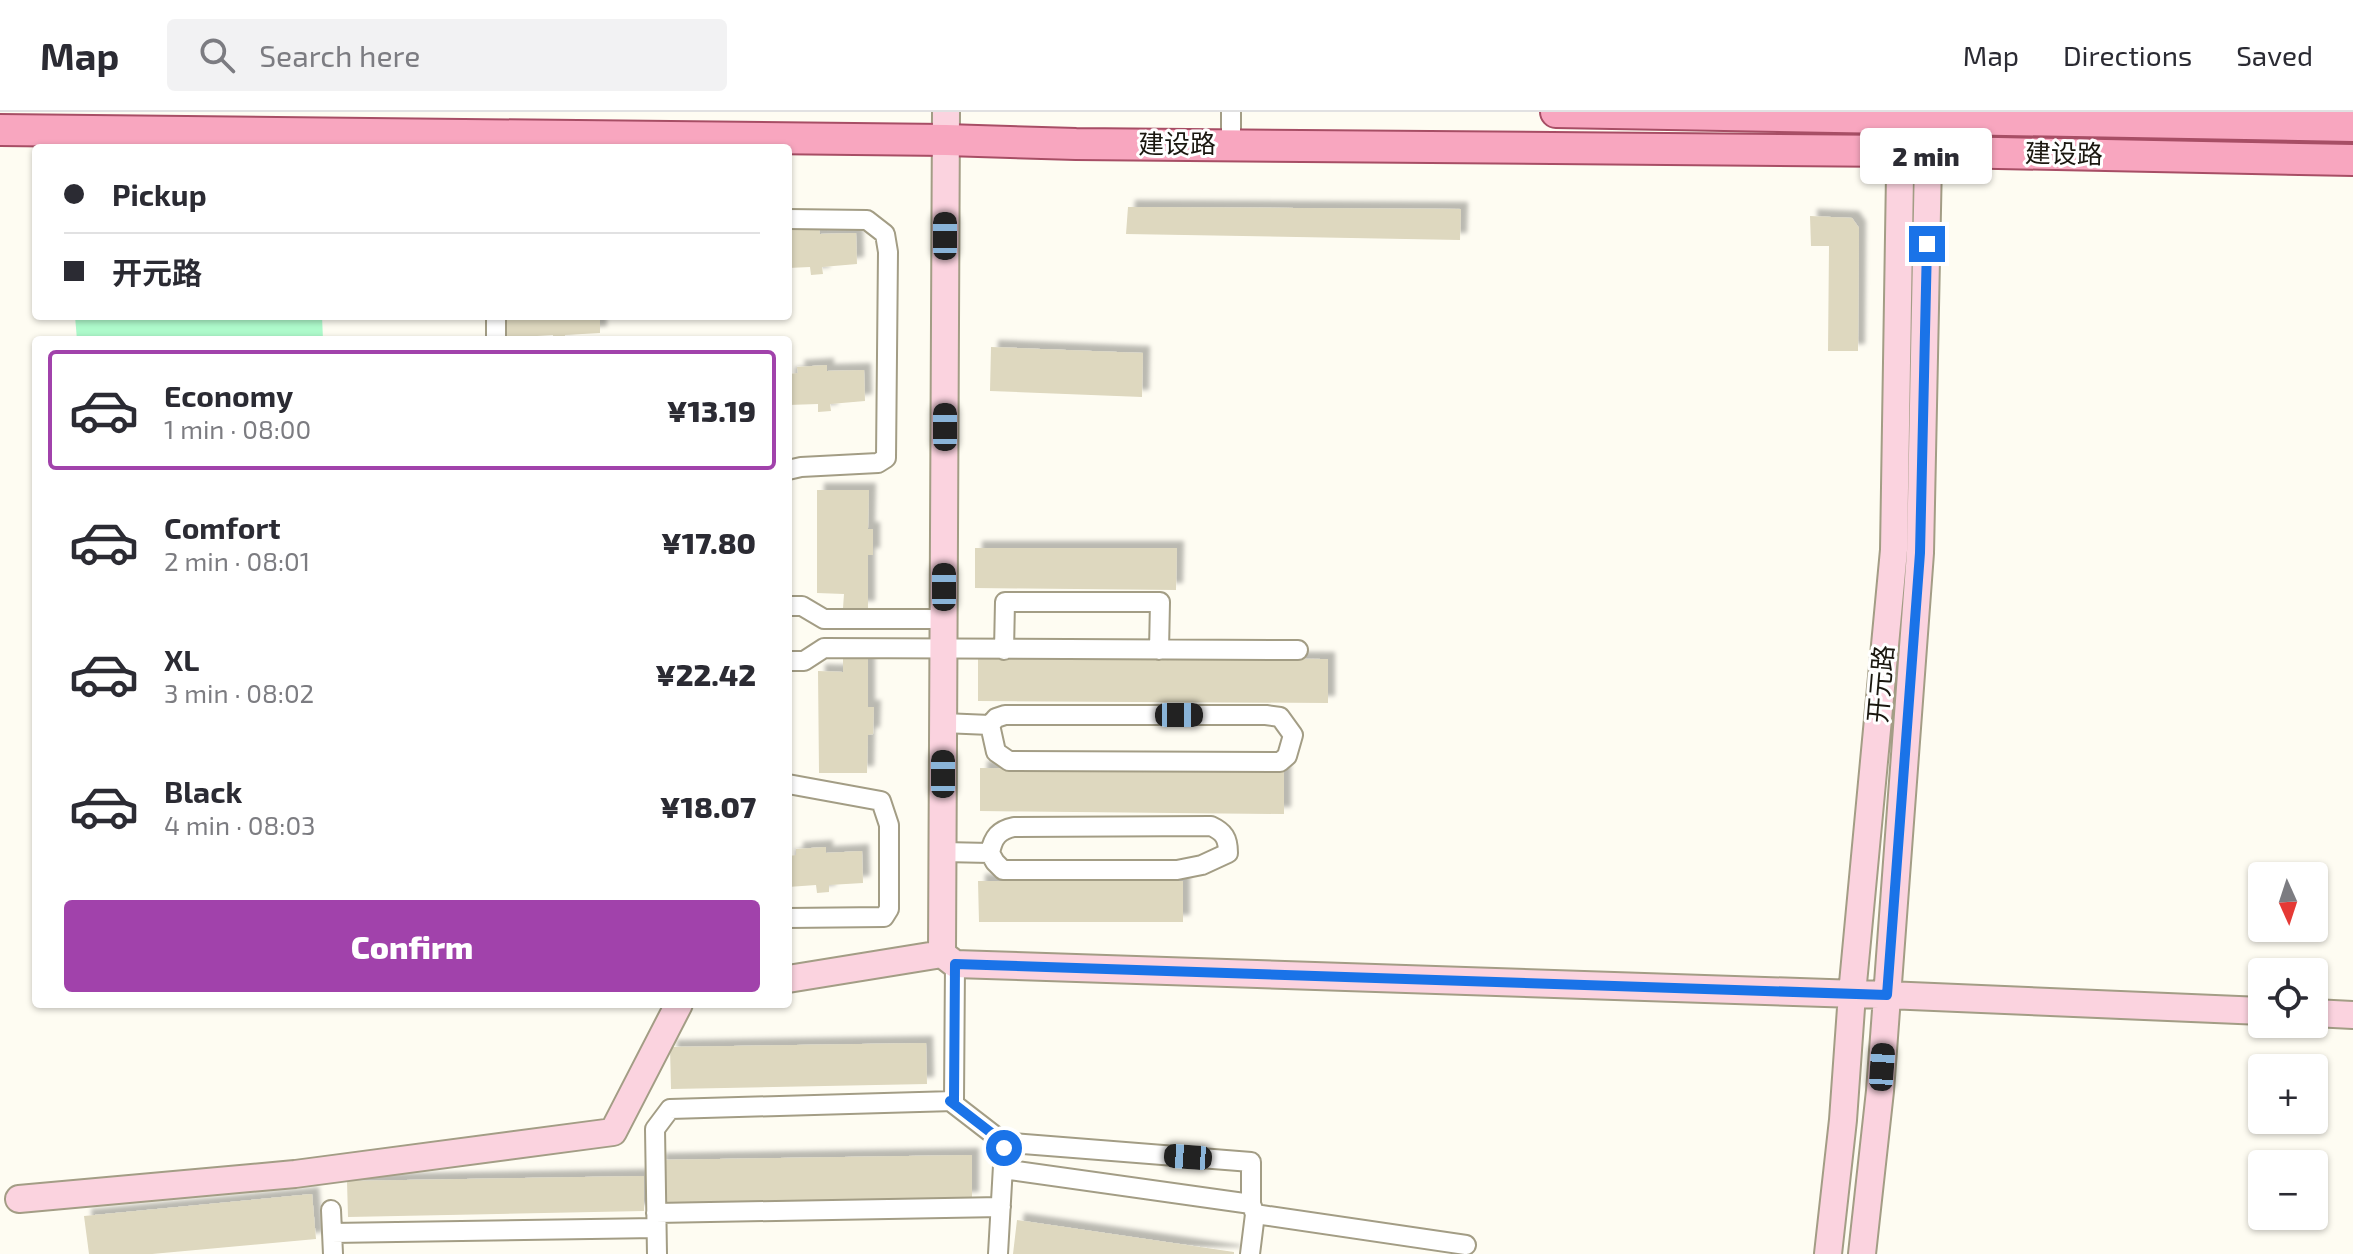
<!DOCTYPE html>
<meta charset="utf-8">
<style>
body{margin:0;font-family:"Exo 2","Noto Sans SC",sans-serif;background:#f2f2f3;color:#2b2b33;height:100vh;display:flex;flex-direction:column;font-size:30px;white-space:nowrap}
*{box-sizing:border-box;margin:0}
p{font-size:26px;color:#7c7c81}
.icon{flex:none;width:44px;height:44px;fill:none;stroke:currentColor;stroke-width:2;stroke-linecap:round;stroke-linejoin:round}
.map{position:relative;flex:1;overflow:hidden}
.side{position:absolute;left:32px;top:224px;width:760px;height:672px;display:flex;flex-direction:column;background:#fff;border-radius:8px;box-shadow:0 2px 6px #0004}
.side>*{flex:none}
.banner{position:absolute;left:32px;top:32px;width:760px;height:176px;border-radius:8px;box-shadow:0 2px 6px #0004;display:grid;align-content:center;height:176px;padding:0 32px;background:#fff}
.needle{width:52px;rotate:177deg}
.controls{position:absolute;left:2248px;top:750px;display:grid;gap:16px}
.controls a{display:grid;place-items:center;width:80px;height:80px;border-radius:8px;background:#fff;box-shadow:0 2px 6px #0004;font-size:40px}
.end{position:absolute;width:36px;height:36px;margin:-18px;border:10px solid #1a73e8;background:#fff;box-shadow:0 0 0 4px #fff}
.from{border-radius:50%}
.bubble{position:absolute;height:56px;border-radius:8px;background:#fff;box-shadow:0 2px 6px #0004;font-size:26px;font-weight:800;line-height:56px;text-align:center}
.car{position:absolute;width:24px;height:48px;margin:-24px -12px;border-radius:10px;box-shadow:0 0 6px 2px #0007;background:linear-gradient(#222 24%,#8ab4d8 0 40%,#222 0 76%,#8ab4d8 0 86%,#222 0)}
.banner b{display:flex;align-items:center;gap:28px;height:76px;font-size:30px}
.banner b+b{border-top:2px solid #e1e1e2}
.banner i{width:20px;height:20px;background:#2b2b33}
ul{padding:14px 0 0;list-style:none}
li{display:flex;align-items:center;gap:24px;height:120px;margin:0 16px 12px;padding:0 16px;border:4px solid transparent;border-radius:8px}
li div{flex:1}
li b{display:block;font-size:30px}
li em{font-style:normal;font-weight:800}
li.active{border-color:#a142ab}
li>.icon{width:72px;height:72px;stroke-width:1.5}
.cta{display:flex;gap:16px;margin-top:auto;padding:16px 32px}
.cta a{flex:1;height:92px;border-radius:8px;background:#a142ab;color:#fff;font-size:32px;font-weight:800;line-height:92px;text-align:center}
header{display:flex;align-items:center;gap:48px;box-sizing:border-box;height:112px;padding:0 40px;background:#fff;border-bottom:2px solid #e1e1e2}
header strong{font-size:38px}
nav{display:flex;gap:44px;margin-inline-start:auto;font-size:28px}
.search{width:560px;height:72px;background:#f2f2f3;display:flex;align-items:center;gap:20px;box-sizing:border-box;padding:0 28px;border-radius:8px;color:#7c7c81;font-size:30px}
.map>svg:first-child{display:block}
.green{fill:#aefacb}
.building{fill:#ded8bf;filter:url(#shadow)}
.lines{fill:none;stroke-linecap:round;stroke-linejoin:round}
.street-casing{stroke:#a39d85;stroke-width:22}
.secondary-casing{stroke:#a39d85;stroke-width:30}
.primary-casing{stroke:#a74e65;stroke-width:34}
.street{stroke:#fff;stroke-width:18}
.secondary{stroke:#fbd3df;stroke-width:26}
.primary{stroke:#f8a6bf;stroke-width:30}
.route{stroke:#1a73e8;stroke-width:10}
.labels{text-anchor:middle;stroke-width:6;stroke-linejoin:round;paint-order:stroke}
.street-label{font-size:26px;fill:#1a170f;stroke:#fff}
</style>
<header>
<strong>Map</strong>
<div class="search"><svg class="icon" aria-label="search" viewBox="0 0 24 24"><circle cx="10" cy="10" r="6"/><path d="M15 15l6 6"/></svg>Search here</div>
<nav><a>Map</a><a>Directions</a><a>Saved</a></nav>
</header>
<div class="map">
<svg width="2353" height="1142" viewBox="0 0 2353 1142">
<defs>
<filter id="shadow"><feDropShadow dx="7" dy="-7" stdDeviation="2" flood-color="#0004"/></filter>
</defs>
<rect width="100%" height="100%" fill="#fefcf2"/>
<!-- green -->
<path class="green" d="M75,204H322L323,228H77Z"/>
<!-- building -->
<path class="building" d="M1128,95L1461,97L1460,128L1126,122Z
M1810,104L1852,106L1859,116L1858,239H1828L1829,134H1811Z
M819,116L820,122L856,121L857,152L822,155L823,162L811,163L810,155L788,156L790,118Z
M504,204H600V221L565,223L566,228H553V223L505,226Z
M991,235L1143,241L1142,285L990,279Z
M827,253V259L864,258L865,289L830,292L831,299L818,300V292L788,293V262L798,261L797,255Z
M817,378H869L868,417H873V443H868V496H843L844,482L817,481Z
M975,436H1177L1176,478L975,476Z
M843,544H868V595H874L873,622L868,623L867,661H819L818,559L843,560Z
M978,546L1328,547V591L978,589Z
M980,656L1284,657V702L980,699Z
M826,735V741L862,739L863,771L829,773V780L817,781L816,773L788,775V744L796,743V737Z
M978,769H1183V810H979Z
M926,931L927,972L671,977L670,935Z
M972,1043V1087L659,1091L658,1048Z
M644,1064V1099L348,1105L347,1069Z
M312,1082L316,1127L152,1142H89L84,1104Z
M1017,1108L1234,1140V1142H1013Z"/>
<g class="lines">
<!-- street casing -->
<g class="street-casing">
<path id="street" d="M1231,33V0
M788,107L867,108L885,122L888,140L886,346L878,351L801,355L788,358
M496,204V228
M788,494H802L824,507H944
M1004,538L1005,490H1160L1159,538
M788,549H804L824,536L1298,538
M943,611L990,613L996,640L1009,649L1280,650L1287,644L1293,623L1280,605L1266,603H1005L996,606L990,613
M788,672L881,689L889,713V797L884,805L788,806
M943,740L990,741L995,750L1003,758H1177L1202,753L1228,741C1228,726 1224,720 1211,714L1014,715C999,718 993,725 990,741
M950,989L994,1023L1004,1036L998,1142
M999,1030L1251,1050V1092L1255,1102L1250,1142
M1003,1057L1251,1092
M331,1098L333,1142
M656,1101L1001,1095
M1255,1102L1466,1133
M332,1121L656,1116
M657,1142L655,1017L670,997L954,989L955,852"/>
</g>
<!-- secondary casing -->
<g class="secondary-casing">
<path id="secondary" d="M942,842L946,0
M788,867L942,842L955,852L1887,883L2262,899
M2314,901L2353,903
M19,1087L295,1062L613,1020L679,892
M1828,1142L1843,1008L1852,882L1894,438L1901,0
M1862,1142L1880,979L1920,441L1929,0"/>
</g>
<!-- primary casing -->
<g class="primary-casing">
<path id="primary" d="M1556,0L2353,14
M0,18L946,28L1076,32L1901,39L2353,48"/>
</g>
<!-- street -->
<use href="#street" class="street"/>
<!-- secondary -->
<use href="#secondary" class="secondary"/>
<!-- primary -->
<use href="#primary" class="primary"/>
</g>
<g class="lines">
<!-- route -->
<path class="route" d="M1004,1036L994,1023L950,989H954L955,852L1887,883L1920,441L1927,132"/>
</g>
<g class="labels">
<!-- street labels -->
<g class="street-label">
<text x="1177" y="41">建设路</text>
<text transform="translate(2064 42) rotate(1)" y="9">建设路</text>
<text transform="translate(1881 572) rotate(-85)" y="9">开元路</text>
</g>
</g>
</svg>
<div class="controls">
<a><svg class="needle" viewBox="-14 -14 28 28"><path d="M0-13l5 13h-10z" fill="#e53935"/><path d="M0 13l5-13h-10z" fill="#7c7c81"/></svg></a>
<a><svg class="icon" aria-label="locate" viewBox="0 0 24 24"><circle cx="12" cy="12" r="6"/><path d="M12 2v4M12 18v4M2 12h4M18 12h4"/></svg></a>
<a>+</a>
<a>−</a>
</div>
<i class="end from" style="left:1004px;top:1036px"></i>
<i class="end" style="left:1927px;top:132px"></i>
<div class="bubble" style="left:1860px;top:16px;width:132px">2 min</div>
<i class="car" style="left:945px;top:124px;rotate:0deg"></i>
<i class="car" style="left:945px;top:315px;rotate:0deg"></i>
<i class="car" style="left:944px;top:475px;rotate:0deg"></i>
<i class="car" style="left:1179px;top:603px;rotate:90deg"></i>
<i class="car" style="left:943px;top:662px;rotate:0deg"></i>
<i class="car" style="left:1882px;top:955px;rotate:4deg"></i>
<i class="car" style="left:1188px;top:1045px;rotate:274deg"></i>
<div class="banner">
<b><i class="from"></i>Pickup</b>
<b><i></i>开元路</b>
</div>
<section class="side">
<ul>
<li class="active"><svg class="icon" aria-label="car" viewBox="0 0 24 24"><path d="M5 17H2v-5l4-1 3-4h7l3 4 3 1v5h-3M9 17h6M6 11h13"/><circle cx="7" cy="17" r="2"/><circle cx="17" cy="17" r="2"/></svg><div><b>Economy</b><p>1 min · 08:00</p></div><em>¥13.19</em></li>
<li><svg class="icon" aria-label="car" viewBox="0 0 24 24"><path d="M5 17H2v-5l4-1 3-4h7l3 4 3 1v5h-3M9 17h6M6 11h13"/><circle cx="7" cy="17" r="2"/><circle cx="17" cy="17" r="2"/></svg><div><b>Comfort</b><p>2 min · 08:01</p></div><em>¥17.80</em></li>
<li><svg class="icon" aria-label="car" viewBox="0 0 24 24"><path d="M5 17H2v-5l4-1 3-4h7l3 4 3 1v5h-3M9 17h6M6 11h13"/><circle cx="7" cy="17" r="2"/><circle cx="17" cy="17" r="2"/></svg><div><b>XL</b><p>3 min · 08:02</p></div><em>¥22.42</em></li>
<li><svg class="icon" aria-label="car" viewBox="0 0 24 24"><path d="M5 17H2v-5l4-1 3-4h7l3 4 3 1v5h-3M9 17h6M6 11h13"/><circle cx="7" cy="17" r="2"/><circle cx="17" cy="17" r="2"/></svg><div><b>Black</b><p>4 min · 08:03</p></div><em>¥18.07</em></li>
</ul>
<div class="cta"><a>Confirm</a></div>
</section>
</div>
